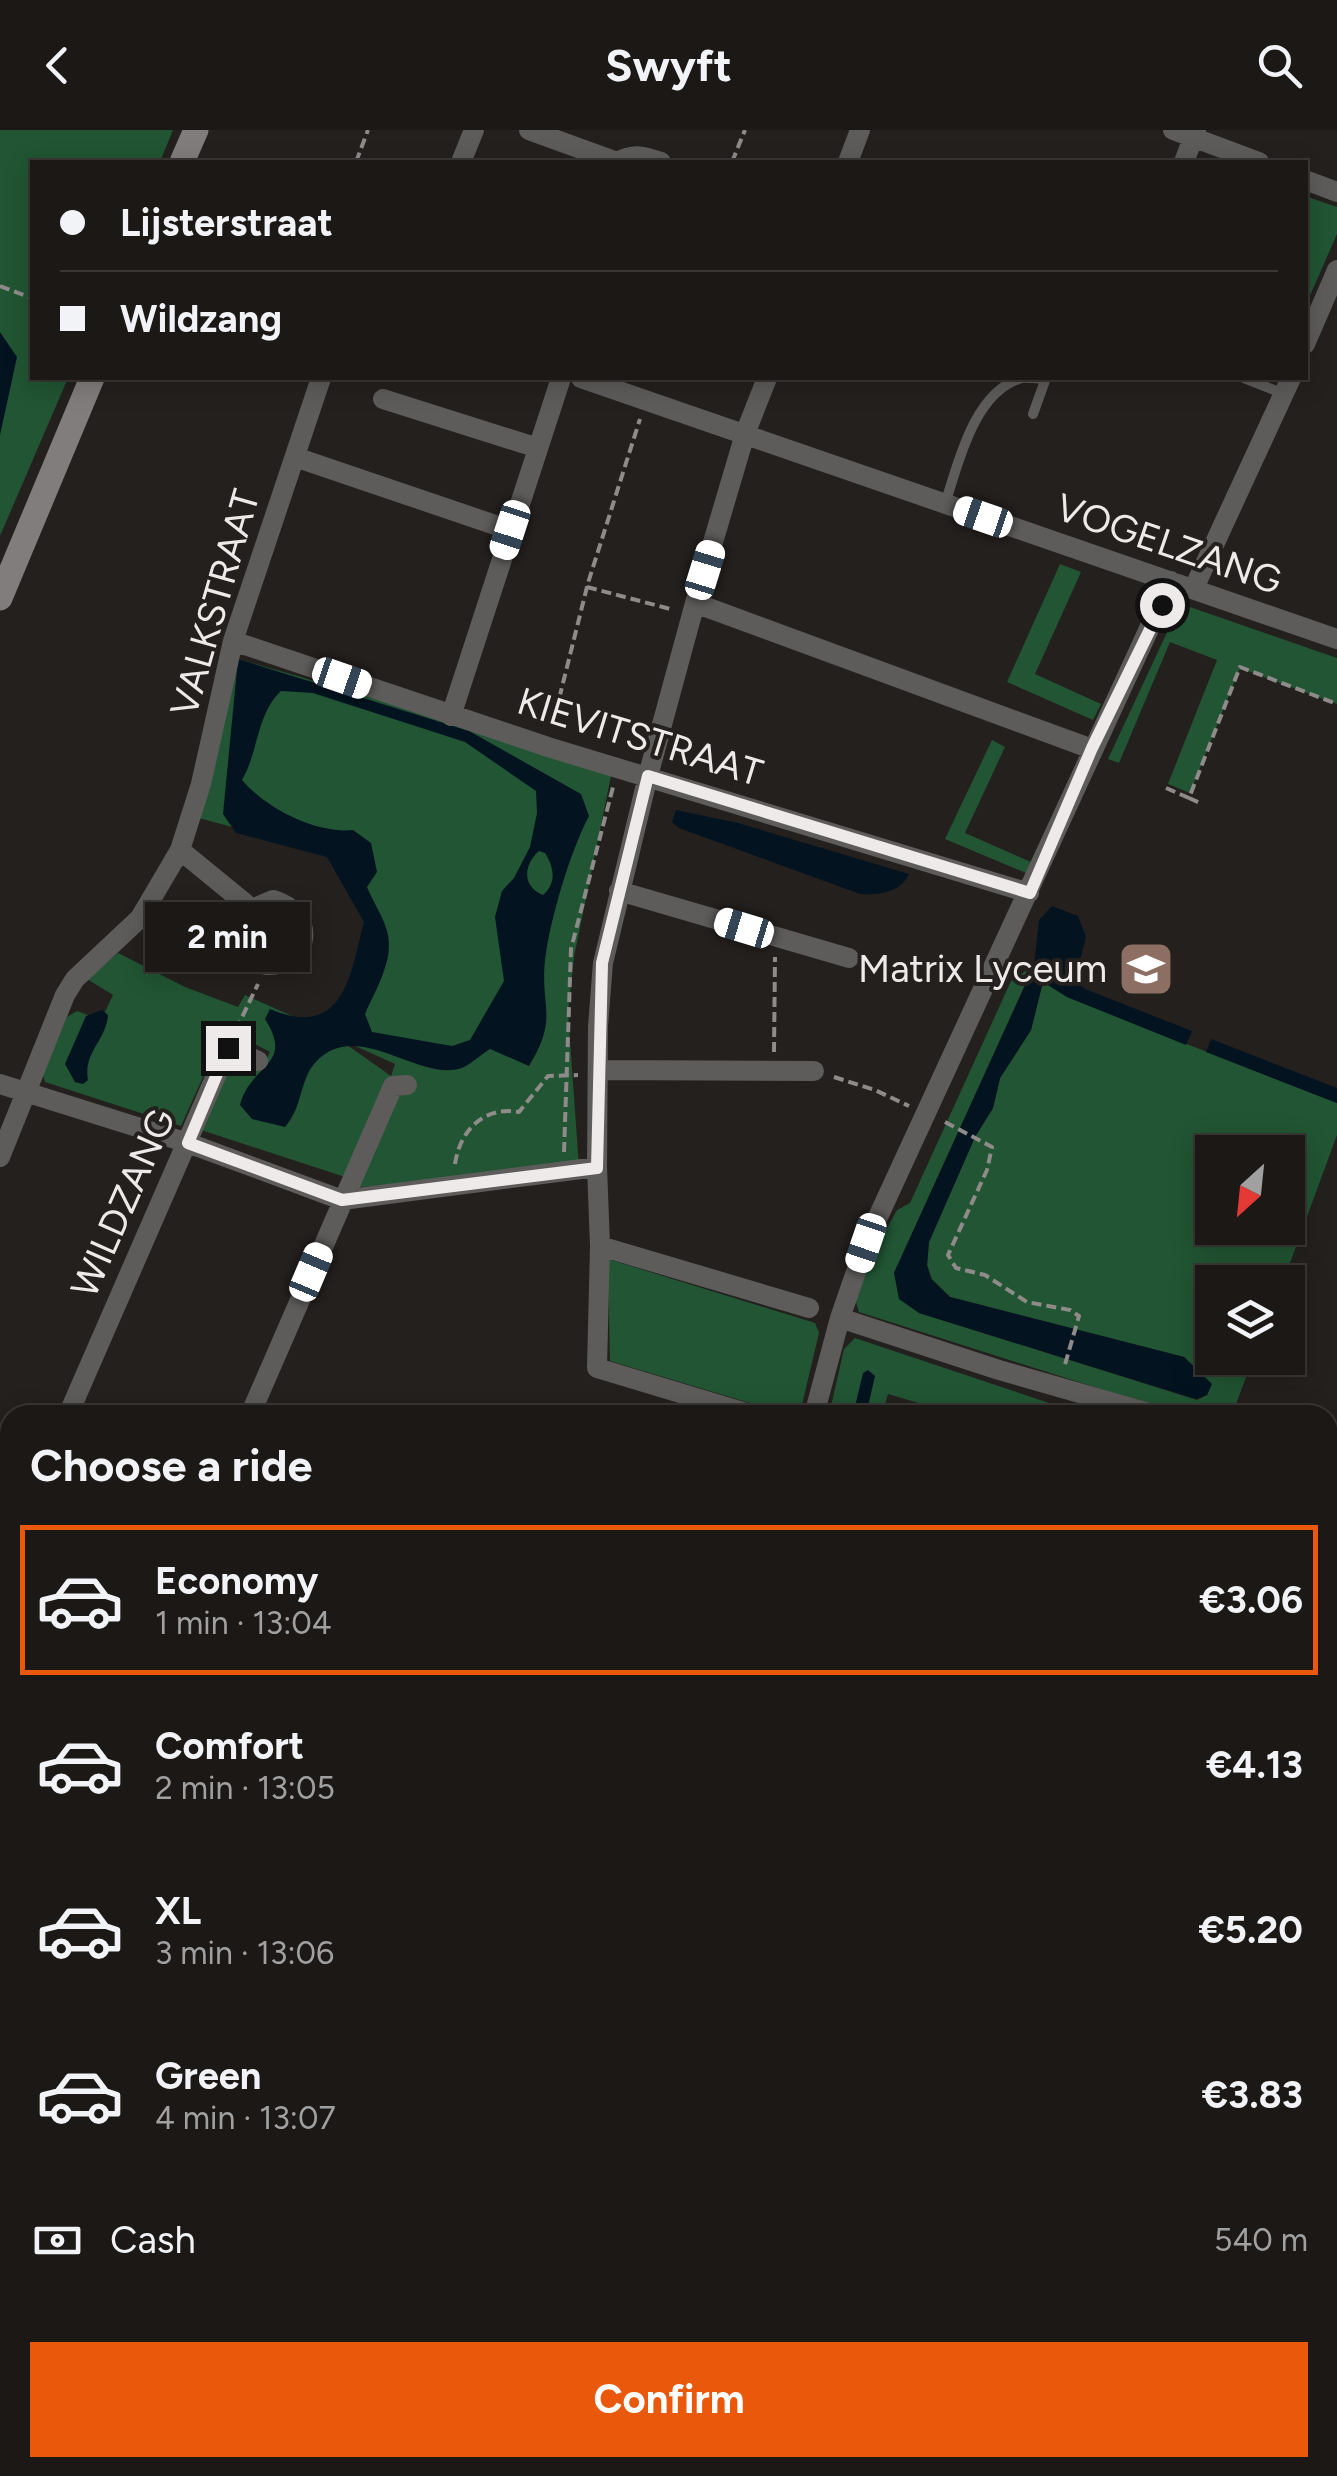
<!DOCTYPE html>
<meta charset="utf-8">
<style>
body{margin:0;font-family:Figtree,sans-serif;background:#282523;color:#f1f3f6;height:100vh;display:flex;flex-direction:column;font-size:38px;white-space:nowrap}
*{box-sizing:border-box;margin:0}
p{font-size:32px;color:#a0a0a1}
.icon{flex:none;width:55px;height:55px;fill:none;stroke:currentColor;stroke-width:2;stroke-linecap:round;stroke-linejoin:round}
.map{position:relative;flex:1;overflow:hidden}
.panel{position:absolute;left:0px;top:1275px;width:1338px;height:1072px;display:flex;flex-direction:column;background:#1b1816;border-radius:30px 30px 0 0;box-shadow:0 5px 25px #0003,0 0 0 2px #393735}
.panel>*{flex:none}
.banner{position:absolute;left:30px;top:30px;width:1278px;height:220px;border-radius:0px;box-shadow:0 5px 25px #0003,0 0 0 2px #393735;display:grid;align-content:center;height:220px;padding:0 30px;background:#1b1816}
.needle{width:65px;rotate:207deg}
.fabs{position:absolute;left:1195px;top:1005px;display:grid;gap:20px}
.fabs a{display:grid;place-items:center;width:110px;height:110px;border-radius:0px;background:#1b1816;box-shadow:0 5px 25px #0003,0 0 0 2px #393735;font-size:50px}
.end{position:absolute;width:45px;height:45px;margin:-22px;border:12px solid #edeae9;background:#111;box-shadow:0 0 0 5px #111}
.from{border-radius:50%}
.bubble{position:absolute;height:70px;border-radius:0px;background:#1b1816;box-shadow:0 5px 25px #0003,0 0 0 2px #393735;font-size:32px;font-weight:700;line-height:70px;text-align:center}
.car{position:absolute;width:30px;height:60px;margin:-30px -15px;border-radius:12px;box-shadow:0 0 8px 2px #0007;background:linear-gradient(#fff 24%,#345 0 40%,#fff 0 76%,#345 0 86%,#fff 0)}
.banner b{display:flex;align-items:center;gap:35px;height:95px;font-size:38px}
.banner b+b{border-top:2px solid #393735}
.banner i{width:25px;height:25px;background:#f1f3f6}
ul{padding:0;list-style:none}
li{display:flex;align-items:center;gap:30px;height:150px;margin:0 20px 15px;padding:0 10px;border:5px solid transparent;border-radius:0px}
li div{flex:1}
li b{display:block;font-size:38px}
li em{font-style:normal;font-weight:700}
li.active{border-color:#ea580c}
li>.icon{width:90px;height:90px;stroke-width:1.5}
h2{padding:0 30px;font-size:45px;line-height:120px}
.pay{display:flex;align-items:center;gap:25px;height:110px;padding:0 30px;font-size:38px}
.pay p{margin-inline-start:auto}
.action{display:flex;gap:20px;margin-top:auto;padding:20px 30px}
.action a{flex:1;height:115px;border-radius:0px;background:#ea580c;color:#fff;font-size:40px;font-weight:700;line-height:115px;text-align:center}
header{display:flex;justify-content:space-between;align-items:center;height:130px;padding:0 30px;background:#1b1816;font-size:45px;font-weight:700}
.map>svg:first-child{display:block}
.green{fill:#215533;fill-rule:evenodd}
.water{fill:#031420;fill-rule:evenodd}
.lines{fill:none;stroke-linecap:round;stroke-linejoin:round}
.path{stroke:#8f8b8a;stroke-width:4;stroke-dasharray:10 5;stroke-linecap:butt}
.service{stroke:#5e5c5b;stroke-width:10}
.minor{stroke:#5e5c5b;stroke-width:20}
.secondary{stroke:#807d7c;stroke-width:25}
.route{stroke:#edeae9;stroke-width:12}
.labels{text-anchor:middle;stroke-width:8;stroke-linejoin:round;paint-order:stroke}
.street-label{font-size:38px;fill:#edeae9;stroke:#24201e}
.poi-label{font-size:38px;fill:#edeae9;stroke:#24201e;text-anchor:end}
</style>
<header><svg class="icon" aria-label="back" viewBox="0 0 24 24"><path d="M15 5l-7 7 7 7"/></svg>Swyft<svg class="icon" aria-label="search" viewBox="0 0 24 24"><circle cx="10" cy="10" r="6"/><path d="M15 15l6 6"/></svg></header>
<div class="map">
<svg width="1337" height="2346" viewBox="0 0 1337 2346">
<rect width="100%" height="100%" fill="#24201e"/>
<!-- green -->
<path class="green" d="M0,0H173L160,32H32V248H68L0,406Z
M1305,66L1337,77V104L1305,177Z
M1060,434L1081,442L1035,544L1101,574L1093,590L1007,552Z
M1187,476L1337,528V574L1240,538L1190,663L1168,654L1217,530L1170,512L1119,633L1108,629L1177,481Z
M238,529L467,595L612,641L574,827L568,882L579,1037L340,1059L345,1047L201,1000L232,933L261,940L270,922L225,898L181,996L45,952L43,945L67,887L77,881L101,890L113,865L87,849L118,823L185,857L238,877L245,865L328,902L354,852L367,791L331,724L195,687ZM351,914L395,934L391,946L347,915Z
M992,610L1005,617L965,703L1031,732L1026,743L945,709Z
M1034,835L894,1143L919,1183L1197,1270L1207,1265L1211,1255L1184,1227L950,1167L932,1149L927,1135L929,1112L975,1007L993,978L1000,948L1031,900L1043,851L1067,867L1337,973V1005L1283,1152H1212V1228H1253L1232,1285H1182L859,1182L855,1169L870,1129L897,1080L910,1073L1011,851ZM1212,1022H1288V1098H1212Z
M608,1129L815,1193L819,1203L800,1283L790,1285L610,1231Z
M855,1208L1052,1274L1049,1285H959L888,1264L882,1285H829L844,1219Z"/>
<!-- water -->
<path class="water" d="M0,202L17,227L0,305Z
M238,529L469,601L581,664L589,686C570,722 550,789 545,830C540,878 559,887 529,936L490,919C482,924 472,933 464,937C422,956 356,884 314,934C299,953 303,976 285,997L252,989L240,975C250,934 295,936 265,889L270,879C344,910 350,846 364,792L327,727L236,703L223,684ZM281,561L313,563L465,612L536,661L537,683L530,717L514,748L502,761L495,787L504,851L470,910L452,916L372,902L365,884C376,859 395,829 387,801C383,786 373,772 367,757L377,742L371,713L353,700C315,704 266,678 242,650C259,621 256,585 281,561ZM539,721L545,723C554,737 557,753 543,765C521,756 524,734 539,721Z
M676,680L738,693L909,744C900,763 879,765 860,764L679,698L672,692Z
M1052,776L1078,786L1086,807L1075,850L1085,859L1192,901L1186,915L1067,867L1043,852L1031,900L1000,948L993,978L975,1007L929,1112L927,1135L931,1149L950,1167L1184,1227L1212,1254L1207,1265L1196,1269L919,1183L899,1169L894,1143L1034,836L1039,790Z
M102,880L108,885C106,911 83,922 88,950L83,954L75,952L65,934L86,886Z
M1211,909L1337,958V973L1206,922Z
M868,1240L875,1246L866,1285H853L863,1243Z"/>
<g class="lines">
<!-- path -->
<path class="path" d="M356,32L368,0
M732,32L745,0
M0,156L32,168
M587,457L674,480
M552,597L588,453L640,289
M1166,658L1189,668L1240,537L1337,574
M1189,668L1200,673
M236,900L258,854
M774,922L775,827
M834,947L875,960L909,976
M945,992L992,1017L987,1040L948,1125L956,1138L985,1145L1027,1172L1070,1180L1079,1186L1064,1238
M564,1022L571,819L613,657
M455,1034C460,1000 484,976 519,982L548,946L578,945"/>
<!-- service -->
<path class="service" d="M1244,248L1284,264
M1033,284L1046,248
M945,374C958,334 974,261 1022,248C1028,247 1039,249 1046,249"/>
<!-- minor -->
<path class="minor" d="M529,0L617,32C634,23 644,26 661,32
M1173,0L1259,32
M461,32L474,0
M848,32L860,0
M1184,32L1196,0
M1305,50L1337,62
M1305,214L1337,140
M581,248L1337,509
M383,269L538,318
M295,327L510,400
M1194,458L1291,248
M695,473L1092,619
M233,511L548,617L1029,763
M451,586L561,248
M180,720L252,779L273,770C316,782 313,836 266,835
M619,761L849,828
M598,940L814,941
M0,954L188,1013L342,1070L597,1037
M0,1027L65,865L75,849L140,788L180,720L201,654L233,511L321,248
M600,1116L809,1178
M840,1188L999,1240L1156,1285
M68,1285L228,918L258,931
M250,1285L393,956L407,955
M753,1285L597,1238L600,1116L597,1037L598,896L603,833L648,646L695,473L745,304L767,248
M814,1285L840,1188L866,1113L1171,451
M1328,1336L1337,1339
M0,1441L10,1418
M1328,1511L1337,1477
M1328,1785L1337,1788
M0,1884L10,1886
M0,2174L10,2135
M1328,2192L1337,2195
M718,2338L762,2346
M255,2346L257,2338
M1073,2346L1080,2338"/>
<!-- secondary -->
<path class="secondary" d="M182,32L196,0
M0,468L92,248"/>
</g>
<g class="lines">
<!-- route -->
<path class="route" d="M228,918L188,1013L342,1070L597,1038L602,833L648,646L1030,763L1092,618L1162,475"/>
</g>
<!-- icons -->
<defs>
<g id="school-square" transform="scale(2.875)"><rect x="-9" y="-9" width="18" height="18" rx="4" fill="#8d6e63" stroke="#24201e"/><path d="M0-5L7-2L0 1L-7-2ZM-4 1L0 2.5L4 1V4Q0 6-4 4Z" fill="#fff"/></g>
</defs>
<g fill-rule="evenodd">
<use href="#school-square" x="1146" y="839"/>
</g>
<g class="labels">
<!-- street labels -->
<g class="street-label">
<text transform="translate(1169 414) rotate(19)" y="13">VOGELZANG</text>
<text transform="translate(215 473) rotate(-74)" y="13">VALKSTRAAT</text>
<text transform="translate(640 607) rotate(17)" y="13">KIEVITSTRAAT</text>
<text transform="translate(123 1073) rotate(-66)" y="13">WILDZANG</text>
</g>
<!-- poi labels -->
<g class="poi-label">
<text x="1107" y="852">Matrix Lyceum</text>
</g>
</g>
</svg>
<div class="fabs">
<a><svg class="needle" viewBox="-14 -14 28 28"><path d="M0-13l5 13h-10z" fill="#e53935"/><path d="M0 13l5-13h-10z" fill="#a0a0a1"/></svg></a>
<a><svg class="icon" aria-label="layers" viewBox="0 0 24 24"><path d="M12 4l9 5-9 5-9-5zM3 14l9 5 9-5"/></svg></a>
</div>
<i class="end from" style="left:1162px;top:475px"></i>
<i class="end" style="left:228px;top:918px"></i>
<div class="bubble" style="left:145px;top:772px;width:165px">2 min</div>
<i class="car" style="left:983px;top:387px;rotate:289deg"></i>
<i class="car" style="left:510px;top:400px;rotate:198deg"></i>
<i class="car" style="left:705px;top:440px;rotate:17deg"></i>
<i class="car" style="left:342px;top:548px;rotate:109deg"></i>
<i class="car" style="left:744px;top:798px;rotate:287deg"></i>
<i class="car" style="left:866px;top:1113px;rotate:199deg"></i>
<i class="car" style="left:311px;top:1142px;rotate:23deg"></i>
<div class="banner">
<b><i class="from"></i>Lijsterstraat</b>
<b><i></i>Wildzang</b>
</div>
<section class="panel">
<h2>Choose a ride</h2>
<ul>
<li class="active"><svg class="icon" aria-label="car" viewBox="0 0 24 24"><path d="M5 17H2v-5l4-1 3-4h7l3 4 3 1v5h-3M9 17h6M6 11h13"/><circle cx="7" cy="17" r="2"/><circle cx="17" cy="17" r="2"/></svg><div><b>Economy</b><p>1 min · 13:04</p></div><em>€3.06</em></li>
<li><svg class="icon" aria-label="car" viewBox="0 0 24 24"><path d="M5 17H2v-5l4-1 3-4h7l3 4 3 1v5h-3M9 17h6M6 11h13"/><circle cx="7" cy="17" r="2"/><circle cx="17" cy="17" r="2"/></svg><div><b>Comfort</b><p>2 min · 13:05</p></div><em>€4.13</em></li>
<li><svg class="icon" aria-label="car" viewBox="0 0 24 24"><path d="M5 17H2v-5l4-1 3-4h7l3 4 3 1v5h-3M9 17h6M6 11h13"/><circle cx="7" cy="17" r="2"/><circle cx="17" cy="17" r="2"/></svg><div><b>XL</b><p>3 min · 13:06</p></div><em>€5.20</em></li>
<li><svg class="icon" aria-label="car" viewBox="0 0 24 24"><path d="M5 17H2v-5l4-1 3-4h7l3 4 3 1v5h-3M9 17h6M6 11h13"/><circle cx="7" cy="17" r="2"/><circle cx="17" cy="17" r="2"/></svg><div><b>Green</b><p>4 min · 13:07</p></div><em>€3.83</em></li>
</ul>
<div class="pay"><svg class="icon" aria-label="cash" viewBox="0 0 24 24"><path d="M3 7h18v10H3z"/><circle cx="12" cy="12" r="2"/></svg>Cash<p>540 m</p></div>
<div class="action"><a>Confirm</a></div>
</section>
</div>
